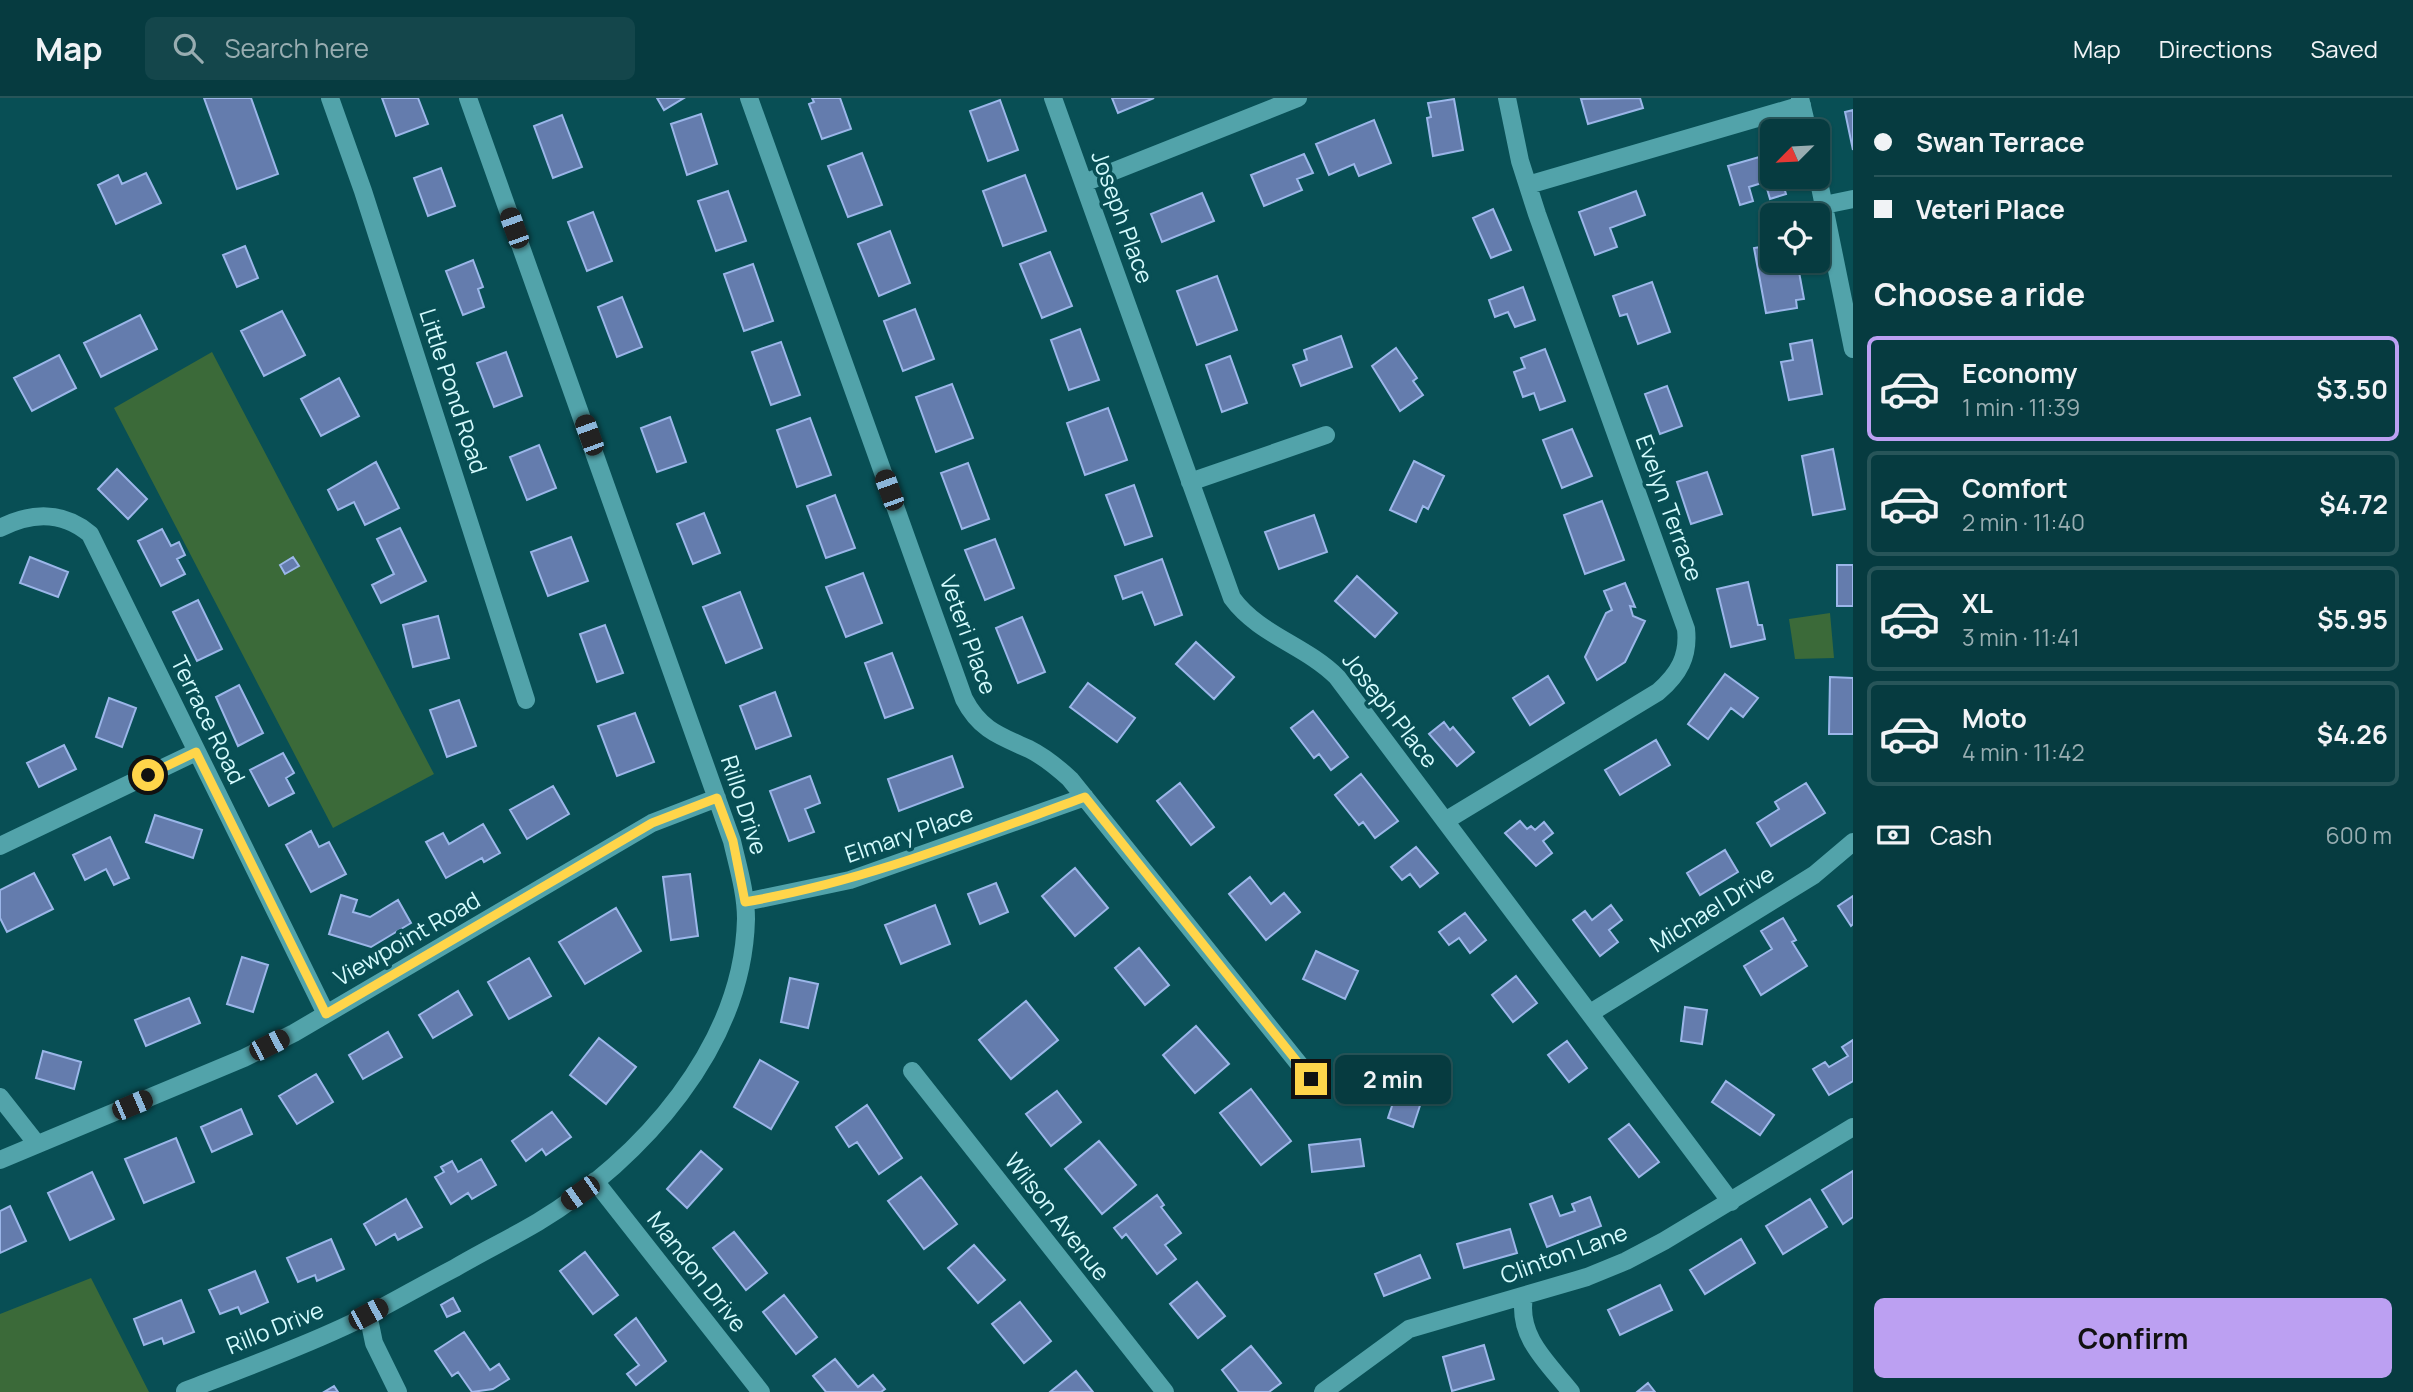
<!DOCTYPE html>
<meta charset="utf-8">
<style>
body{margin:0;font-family:Manrope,sans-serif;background:#14464b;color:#f1f3f6;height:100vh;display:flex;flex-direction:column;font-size:26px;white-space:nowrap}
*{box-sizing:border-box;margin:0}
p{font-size:23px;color:#98adb1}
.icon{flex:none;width:38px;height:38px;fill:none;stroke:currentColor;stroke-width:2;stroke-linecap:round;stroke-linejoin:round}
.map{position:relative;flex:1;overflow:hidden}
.panel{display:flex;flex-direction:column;background:#063b40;width:560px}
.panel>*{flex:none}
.banner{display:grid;align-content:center;height:154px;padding:0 21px;background:#063b40}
.needle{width:46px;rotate:246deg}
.controls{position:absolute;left:1760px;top:21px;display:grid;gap:14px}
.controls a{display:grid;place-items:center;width:70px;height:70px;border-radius:10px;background:#063b40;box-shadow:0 2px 5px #0004,0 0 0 2px #275559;font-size:35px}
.end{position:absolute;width:32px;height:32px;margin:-16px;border:9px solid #ffd54a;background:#111;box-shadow:0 0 0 4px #111}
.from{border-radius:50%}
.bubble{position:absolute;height:49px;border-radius:10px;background:#063b40;box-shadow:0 2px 5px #0004,0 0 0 2px #275559;font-size:23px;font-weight:700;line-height:49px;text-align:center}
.car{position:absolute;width:21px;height:42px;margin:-21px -10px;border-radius:9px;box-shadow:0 0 5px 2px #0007;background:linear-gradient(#222 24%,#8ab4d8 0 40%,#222 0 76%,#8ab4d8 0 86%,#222 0)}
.banner b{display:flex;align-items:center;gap:24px;height:66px;font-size:26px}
.banner b+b{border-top:2px solid #275559}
.banner i{width:18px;height:18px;background:#f1f3f6}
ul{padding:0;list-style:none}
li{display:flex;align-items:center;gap:21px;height:105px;margin:0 14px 10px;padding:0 7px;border:4px solid #275559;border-radius:10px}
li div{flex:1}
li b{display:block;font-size:26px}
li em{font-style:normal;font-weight:700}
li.selected{border-color:#bca0f2}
li>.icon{width:63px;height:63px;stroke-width:1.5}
h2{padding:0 21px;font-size:32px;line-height:84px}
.pay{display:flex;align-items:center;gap:18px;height:77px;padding:0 21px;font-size:26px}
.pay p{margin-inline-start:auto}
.cta{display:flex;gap:14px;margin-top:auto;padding:14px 21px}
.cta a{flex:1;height:80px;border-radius:10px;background:#bca0f2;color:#111;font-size:28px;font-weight:700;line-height:80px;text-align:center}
header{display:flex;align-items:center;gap:42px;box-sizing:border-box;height:98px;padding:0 35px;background:#063b40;border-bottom:2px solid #275559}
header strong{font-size:33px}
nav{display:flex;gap:38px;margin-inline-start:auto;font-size:24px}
.search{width:490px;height:63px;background:#14464b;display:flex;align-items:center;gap:18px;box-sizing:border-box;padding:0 24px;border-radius:10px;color:#98adb1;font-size:26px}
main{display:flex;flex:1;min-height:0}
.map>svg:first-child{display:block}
.green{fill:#3b6a39}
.building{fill:#647cad;stroke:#9bb6e9;stroke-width:2}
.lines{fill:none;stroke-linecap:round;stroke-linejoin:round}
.street{stroke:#52a3aa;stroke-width:18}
.route{stroke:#ffd54a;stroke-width:9}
.labels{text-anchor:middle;stroke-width:7;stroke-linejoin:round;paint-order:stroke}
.street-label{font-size:23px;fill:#d4fbfe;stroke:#084f55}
</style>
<header>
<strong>Map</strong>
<div class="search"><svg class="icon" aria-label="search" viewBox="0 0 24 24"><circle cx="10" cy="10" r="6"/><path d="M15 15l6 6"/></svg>Search here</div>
<nav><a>Map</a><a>Directions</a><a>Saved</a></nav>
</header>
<main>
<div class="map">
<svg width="1853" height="1294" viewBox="0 0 1853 1294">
<rect width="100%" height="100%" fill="#084f55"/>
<!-- green -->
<path class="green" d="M212,254L434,676L333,730L114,310Z
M1830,515L1834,560L1795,561L1789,521Z
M91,1180L149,1294H0V1216Z"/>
<!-- building -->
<path class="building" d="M204,0H251L278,76L237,91Z
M382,0H418L428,26L396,38Z
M657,0H684L664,12Z
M812,0H840L851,31L822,41L809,6L814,4Z
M1112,0H1154L1118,15Z
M1640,0L1643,10L1588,26L1581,1Z
M1454,1L1463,52L1433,58L1427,20L1431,19L1428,5Z
M1000,2L1018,52L988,63L970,13Z
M1853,12V52L1845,14Z
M701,16L717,66L687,77L671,26Z
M562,17L582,69L553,80L534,28Z
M1374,22L1391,65L1359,78L1354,66L1329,77L1316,46Z
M862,55L882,107L848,119L828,68Z
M1773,55V79H1781L1786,96L1770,101L1765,84L1749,89L1753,103L1740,107L1728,68Z
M1304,56L1313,75L1297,81L1302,92L1264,108L1251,77Z
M441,70L455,108L428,118L414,80Z
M146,75L161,105L116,126L98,87L118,77L122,86Z
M1025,77L1046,133L1003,148L983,93Z
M728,93L746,143L716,153L698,103Z
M1636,93L1645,117L1610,130L1617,149L1595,157L1579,114Z
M1202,95L1214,123L1162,144L1151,116Z
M1493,111L1511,152L1491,160L1473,120Z
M593,114L612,163L587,173L568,124Z
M890,133L910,185L879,198L858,146Z
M1773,147V163H1797L1804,201L1796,202L1797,210L1766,215L1754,150Z
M245,148L258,180L237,189L223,157Z
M1050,154L1072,208L1042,220L1020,166Z
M473,162L483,189L478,191L484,209L463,217L446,173Z
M753,166L773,223L744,233L724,176Z
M1217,178L1237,232L1197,247L1177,193Z
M1652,184L1670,234L1638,246L1627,216L1620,218L1613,198Z
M1523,189L1535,222L1515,229L1508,214L1495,219L1489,202Z
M622,199L642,249L617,259L598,209Z
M915,211L934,261L903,273L884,223Z
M282,213L305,257L264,278L241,233Z
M140,217L157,251L101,279L84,245Z
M1080,231L1099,282L1069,292L1051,242Z
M1341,238L1352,269L1301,288L1293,267L1307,262L1304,252Z
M1812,242L1822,296L1789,302L1781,264L1793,262L1790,246Z
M781,244L800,297L771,307L752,254Z
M1396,250L1417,280L1413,283L1423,297L1400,313L1372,268Z
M1545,251L1565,303L1540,312L1534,295L1523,299L1514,274L1525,270L1521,260Z
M506,254L522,298L494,309L477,265Z
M59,257L76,290L32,313L14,280Z
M1230,258L1247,305L1222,314L1206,267Z
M339,280L359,318L321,338L301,301Z
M952,286L973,340L936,354L916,299Z
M1667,288L1682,328L1660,336L1645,296Z
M1108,310L1127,362L1085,377L1067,325Z
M670,319L686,364L657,374L641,330Z
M810,320L831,377L797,389L777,332Z
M1572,331L1592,378L1562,390L1543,342Z
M539,347L556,390L527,402L510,359Z
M1833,351L1845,411L1813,417L1802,358Z
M1414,363L1444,378L1428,411L1423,408L1416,424L1390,412Z
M376,364L399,410L365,427L354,404L338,412L328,392Z
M968,365L989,421L962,431L941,375Z
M117,371L147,401L128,421L98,391Z
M1707,374L1722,416L1691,426L1677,384Z
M1134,387L1152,438L1125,447L1106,397Z
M835,397L855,450L826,460L807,408Z
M1602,403L1624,462L1585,476L1564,417Z
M704,415L720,455L693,466L677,426Z
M1314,417L1327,454L1279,471L1265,434Z
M400,430L426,483L381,505L372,487L394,476L377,441Z
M162,431L171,448L179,444L185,457L177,461L185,476L161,488L138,443Z
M571,439L588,483L548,498L531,454Z
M995,441L1014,490L985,502L965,452Z
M30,459L68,474L58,499L20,485Z
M293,459L299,468L285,476L280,467Z
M1162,461L1182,517L1155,527L1142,494L1123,501L1115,478Z
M1837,467H1853V508H1837Z
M863,475L882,525L846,539L826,489Z
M1357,478L1397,515L1375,539L1335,503Z
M1748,484L1758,527H1762L1765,541L1731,549L1717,491Z
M1625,485L1635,509L1630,508L1633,518L1645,523L1625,564L1597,582L1585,559L1606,515L1612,512L1604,493Z
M740,494L762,550L726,565L703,509Z
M198,502L222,551L197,563L173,514Z
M438,518L449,560L413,569L403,527Z
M1022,519L1045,574L1018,585L996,530Z
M605,527L623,575L597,584L580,536Z
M1196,544L1234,579L1214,601L1176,566Z
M892,555L913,610L885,620L865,565Z
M1725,576L1758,600L1743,619L1731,610L1708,641L1688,626Z
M1548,578L1564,605L1530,627L1513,600Z
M1830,579L1853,580V636H1829Z
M1088,585L1135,620L1117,644L1070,609Z
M239,587L263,635L238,648L216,599Z
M775,594L791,638L756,651L740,608Z
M109,600L136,610L122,649L96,639Z
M459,602L476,648L447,659L430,612Z
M1313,613L1348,659L1331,672L1319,656L1314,660L1291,630Z
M635,615L654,664L617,678L598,628Z
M1444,624L1450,632L1453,629L1474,654L1457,668L1429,636Z
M1656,642L1670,667L1620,697L1605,672Z
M64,647L76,671L39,689L27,665Z
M283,655L294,675L286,680L294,695L269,708L250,672Z
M952,658L963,689L899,713L888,681Z
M1361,676L1398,723L1375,740L1363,724L1359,727L1335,697Z
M810,678L820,705L805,711L814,734L789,743L770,693Z
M1180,685L1214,729L1191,747L1157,703Z
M1806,685L1825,715L1771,748L1757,725L1779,711L1775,704Z
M553,688L569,716L527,741L510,712Z
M155,717L202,732L193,760L146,744Z
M1520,723L1527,731L1531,728L1535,732L1544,724L1553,735L1543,743L1552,755L1536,768L1505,735Z
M483,726L500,755L484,764L482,760L446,780L426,744L443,735L449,746Z
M311,733L319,749L329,744L346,776L311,794L286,747Z
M110,739L129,780L114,787L106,771L85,782L73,757Z
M1416,749L1438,775L1420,789L1410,776L1402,782L1391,769Z
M1725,752L1738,774L1700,797L1687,775Z
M1075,770L1108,810L1075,838L1042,798Z
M34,775L53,811L7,834L0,820V792Z
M690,776L698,838L671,842L663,779Z
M1250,779L1271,806L1284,795L1300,814L1266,842L1229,796Z
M996,785L1008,814L980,826L968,796Z
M341,797L357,802L353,814L370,819L398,802L411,825L371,849L329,836Z
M1853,798V826L1851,828L1838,808Z
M935,807L950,846L901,866L885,827Z
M1611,807L1622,822L1609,832L1618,844L1600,858L1573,822L1585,813L1592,822Z
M616,810L641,853L585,886L559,844Z
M1465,815L1486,842L1470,855L1459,840L1449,847L1439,834Z
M1783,820L1796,842L1792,844L1807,868L1761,897L1744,868L1772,851L1761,833Z
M1139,850L1169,887L1145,907L1115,870Z
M1316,853L1358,873L1345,901L1303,881Z
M242,859L268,867L253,914L227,906Z
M529,860L551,898L509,921L488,884Z
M1516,878L1537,905L1513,924L1492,897Z
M790,880L818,886L808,930L781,924Z
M458,893L472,917L433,940L419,917Z
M189,900L200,925L146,948L135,922Z
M1026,903L1058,942L1011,981L979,942Z
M1685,909L1707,912L1702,946L1681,943Z
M1196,928L1229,966L1195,995L1163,957Z
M388,934L402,959L363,981L349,957Z
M599,940L636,969L606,1006L570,977Z
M1853,942V983L1829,997L1813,971L1825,964L1829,969L1848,958L1842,949Z
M1567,943L1587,970L1569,984L1548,957Z
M43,953L81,964L74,991L36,980Z
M760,962L798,984L771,1031L734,1009Z
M1404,972L1429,980L1413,1029L1388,1020Z
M316,976L333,1004L297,1026L279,998Z
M1726,983L1774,1017L1760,1037L1712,1004Z
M1251,991L1291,1043L1261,1067L1220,1015Z
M1057,993L1081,1024L1051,1048L1026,1016Z
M867,1007L902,1060L879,1076L857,1044L849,1049L836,1029Z
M241,1011L252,1036L212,1054L201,1029Z
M552,1014L571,1039L546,1057L542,1051L526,1063L512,1043Z
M1629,1026L1659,1064L1639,1079L1609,1041Z
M176,1040L194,1084L144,1105L125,1061Z
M1360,1041L1364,1068L1312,1074L1309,1047Z
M1099,1043L1136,1087L1102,1116L1065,1071Z
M701,1053L722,1071L687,1110L667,1091Z
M481,1061L496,1087L472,1101L468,1095L451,1106L435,1079L444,1074L441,1069L452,1063L458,1074Z
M1853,1073V1119L1843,1126L1822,1092Z
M92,1074L114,1121L70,1142L48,1095Z
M921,1079L957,1126L924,1151L888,1103Z
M1157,1097L1164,1107L1161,1109L1181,1135L1165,1147L1176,1161L1157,1176L1126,1136L1122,1140L1114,1130Z
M1552,1098L1560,1118L1575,1113L1572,1106L1590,1099L1601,1128L1547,1149L1530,1106Z
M406,1101L422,1129L398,1142L395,1136L376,1147L364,1126Z
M1810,1101L1827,1129L1783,1156L1766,1128Z
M10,1108L26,1143L0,1155V1113Z
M1510,1131L1517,1155L1464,1170L1457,1146Z
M734,1134L767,1175L746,1192L713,1150Z
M331,1141L344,1171L317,1183L315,1177L298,1184L287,1160Z
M1741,1141L1755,1165L1705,1196L1690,1172Z
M974,1147L1005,1182L978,1205L948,1170Z
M585,1154L618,1197L593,1216L560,1173Z
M1420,1157L1430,1180L1384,1198L1375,1176Z
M255,1173L268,1204L241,1216L238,1209L220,1216L209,1192Z
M1197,1184L1225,1218L1198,1240L1170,1206Z
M1660,1187L1672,1212L1620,1237L1608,1212Z
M784,1197L817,1239L796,1256L763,1214Z
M453,1200L460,1213L447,1219L441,1207Z
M181,1202L194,1234L164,1246L162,1240L144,1247L134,1221Z
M1020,1204L1051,1243L1024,1265L992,1226Z
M636,1220L666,1263L636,1287L627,1276L639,1267L615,1237Z
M464,1234L490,1272L499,1266L509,1281L493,1291L472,1294L458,1274L452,1278L435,1253Z
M1484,1247L1494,1281L1452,1293L1443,1259Z
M1251,1248L1281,1285L1269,1294H1239L1222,1272Z
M835,1261L858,1289L873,1277L885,1291L881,1294H826L813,1278Z
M1076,1273L1093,1294H1050Z
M1648,1285L1655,1294H1637Z
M334,1288L338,1294H324Z"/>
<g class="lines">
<!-- street -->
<path class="street" d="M330,0L363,93L526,602
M749,0L964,601C980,632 1000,638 1029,651C1045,659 1057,669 1070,681L1311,981
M1053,0L1232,500C1259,537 1305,547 1337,579L1731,1104
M1800,0L1808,33
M1818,79L1853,251
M1084,85L1298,0
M1528,87L1802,7
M1824,107L1853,101
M1190,384L1326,337
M0,430C31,414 63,413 90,436L326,916
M1445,723L1658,594C1679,576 1689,558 1686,531L1537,116L1520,63L1507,0
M0,748L196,654
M745,804L850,782L1085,699
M1592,914L1814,777L1853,744
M912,973L1165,1294
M0,999L37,1046
M0,1062L244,960L294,935L652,725L717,700
M595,1083L761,1294
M1524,1199C1517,1239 1548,1265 1571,1294
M368,1216L374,1245L398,1294
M185,1293C241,1271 298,1251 352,1225C387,1208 420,1188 455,1170C482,1154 511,1140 538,1124C642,1061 743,948 746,821C746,795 738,769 732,743L468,0
M1323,1294L1409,1231L1587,1179L1626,1163L1664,1143L1853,1029"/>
</g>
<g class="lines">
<!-- route -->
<path class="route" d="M148,677L196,654L326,916L652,725L717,700L733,743L745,804C863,784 972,740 1085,699L1311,981"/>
</g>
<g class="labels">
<!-- street labels -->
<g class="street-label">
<text transform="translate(1122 119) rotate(70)" y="8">Joseph Place</text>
<text transform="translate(453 293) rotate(72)" y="8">Little Pond Road</text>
<text transform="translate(1669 410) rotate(70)" y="8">Evelyn Terrace</text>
<text transform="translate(968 537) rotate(70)" y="8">Veteri Place</text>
<text transform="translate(1390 612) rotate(52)" y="8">Joseph Place</text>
<text transform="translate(208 622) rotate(64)" y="8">Terrace Road</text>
<text transform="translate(744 707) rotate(72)" y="8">Rillo Drive</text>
<text transform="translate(909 736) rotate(-19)" y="8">Elmary Place</text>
<text transform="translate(1712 811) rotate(-32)" y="8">Michael Drive</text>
<text transform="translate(407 841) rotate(-30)" y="8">Viewpoint Road</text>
<text transform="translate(1057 1119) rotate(52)" y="8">Wilson Avenue</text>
<text transform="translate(1564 1156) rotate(-20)" y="8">Clinton Lane</text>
<text transform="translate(697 1174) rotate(52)" y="8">Mandon Drive</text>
<text transform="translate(275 1230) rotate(-22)" y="8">Rillo Drive</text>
</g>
</g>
</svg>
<div class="controls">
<a><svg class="needle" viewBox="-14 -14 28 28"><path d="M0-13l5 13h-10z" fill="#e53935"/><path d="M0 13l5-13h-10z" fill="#98adb1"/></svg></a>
<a><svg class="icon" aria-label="locate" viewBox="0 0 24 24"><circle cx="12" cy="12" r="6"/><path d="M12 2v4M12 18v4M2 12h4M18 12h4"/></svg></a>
</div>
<i class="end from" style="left:148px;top:677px"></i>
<i class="end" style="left:1311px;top:981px"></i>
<div class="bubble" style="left:1335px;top:957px;width:116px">2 min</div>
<i class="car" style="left:514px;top:130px;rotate:340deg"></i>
<i class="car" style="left:589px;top:337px;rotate:340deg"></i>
<i class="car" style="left:889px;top:392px;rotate:340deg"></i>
<i class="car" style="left:269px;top:947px;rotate:63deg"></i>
<i class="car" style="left:132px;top:1007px;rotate:67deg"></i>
<i class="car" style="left:580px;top:1095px;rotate:235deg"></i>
<i class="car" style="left:368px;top:1216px;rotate:62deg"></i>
</div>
<section class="panel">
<div class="banner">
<b><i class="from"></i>Swan Terrace</b>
<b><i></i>Veteri Place</b>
</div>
<h2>Choose a ride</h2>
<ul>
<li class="selected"><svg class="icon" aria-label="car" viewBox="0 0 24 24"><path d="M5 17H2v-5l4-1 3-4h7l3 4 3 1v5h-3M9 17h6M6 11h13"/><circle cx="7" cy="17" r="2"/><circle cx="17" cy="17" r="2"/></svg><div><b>Economy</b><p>1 min · 11:39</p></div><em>$3.50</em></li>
<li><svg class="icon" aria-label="car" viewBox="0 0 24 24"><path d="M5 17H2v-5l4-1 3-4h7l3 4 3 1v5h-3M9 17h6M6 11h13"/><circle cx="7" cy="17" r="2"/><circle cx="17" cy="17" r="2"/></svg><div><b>Comfort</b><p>2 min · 11:40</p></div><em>$4.72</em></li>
<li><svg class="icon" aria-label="car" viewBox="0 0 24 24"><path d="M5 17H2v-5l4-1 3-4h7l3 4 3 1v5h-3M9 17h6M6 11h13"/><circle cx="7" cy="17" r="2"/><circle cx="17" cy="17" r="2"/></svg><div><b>XL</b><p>3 min · 11:41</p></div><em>$5.95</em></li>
<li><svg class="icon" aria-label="car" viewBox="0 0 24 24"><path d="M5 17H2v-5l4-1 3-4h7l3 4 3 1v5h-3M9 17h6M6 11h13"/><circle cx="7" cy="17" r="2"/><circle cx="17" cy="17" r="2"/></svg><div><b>Moto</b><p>4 min · 11:42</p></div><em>$4.26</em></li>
</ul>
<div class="pay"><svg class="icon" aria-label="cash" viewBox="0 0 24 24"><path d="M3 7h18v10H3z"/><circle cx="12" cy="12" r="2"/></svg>Cash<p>600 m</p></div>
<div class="cta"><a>Confirm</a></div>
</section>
</main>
